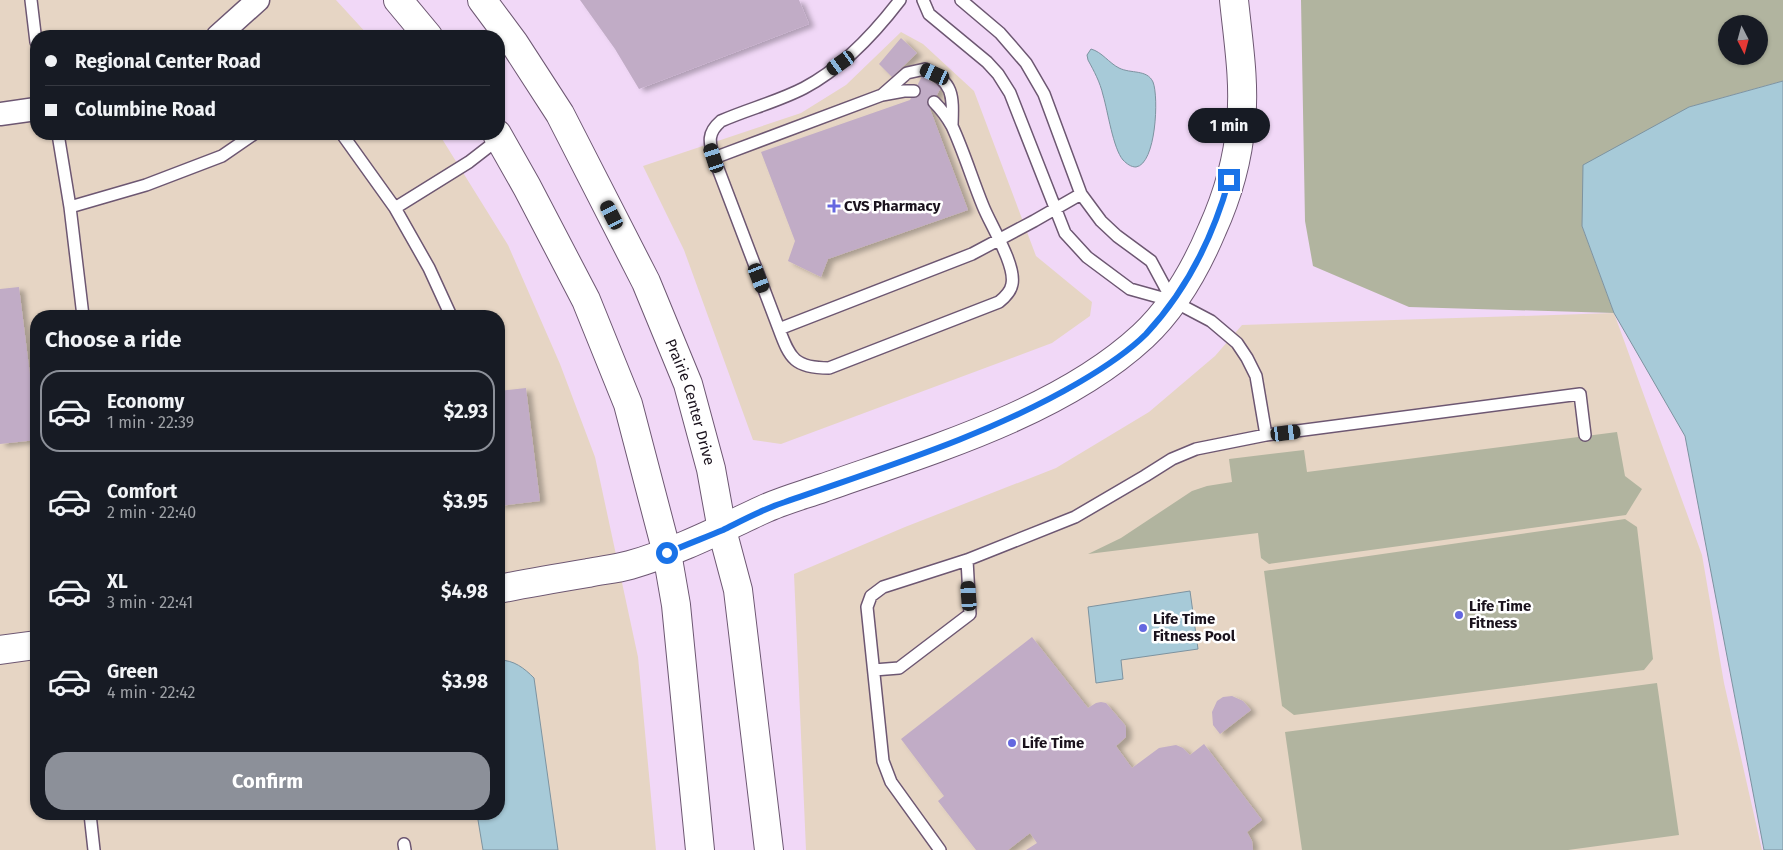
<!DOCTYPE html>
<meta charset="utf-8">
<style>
body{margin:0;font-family:"Fira Sans",sans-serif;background:#20242c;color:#f1f3f6;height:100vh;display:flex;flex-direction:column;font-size:19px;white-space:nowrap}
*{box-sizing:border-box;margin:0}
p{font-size:16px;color:#9ea1a6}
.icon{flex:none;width:28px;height:28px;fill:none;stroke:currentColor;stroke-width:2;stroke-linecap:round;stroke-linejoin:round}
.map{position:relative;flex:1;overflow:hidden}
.details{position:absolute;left:30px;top:310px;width:475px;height:510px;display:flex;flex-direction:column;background:#171b24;border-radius:20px;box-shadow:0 1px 4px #0004}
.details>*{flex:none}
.guide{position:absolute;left:30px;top:30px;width:475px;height:110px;border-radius:20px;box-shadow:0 1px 4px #0004;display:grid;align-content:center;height:110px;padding:0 15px;background:#171b24}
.needle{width:32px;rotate:174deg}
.buttons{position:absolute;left:1718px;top:15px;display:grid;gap:10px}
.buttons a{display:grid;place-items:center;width:50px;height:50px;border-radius:50%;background:#171b24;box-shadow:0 1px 4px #0004;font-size:25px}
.end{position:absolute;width:22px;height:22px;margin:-11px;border:6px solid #1a73e8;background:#fff;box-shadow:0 0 0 2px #fff}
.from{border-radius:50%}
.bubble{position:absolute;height:35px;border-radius:18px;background:#171b24;box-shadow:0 1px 4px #0004;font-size:16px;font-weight:700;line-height:35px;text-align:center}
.car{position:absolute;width:15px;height:30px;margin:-15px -8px;border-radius:6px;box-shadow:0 0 4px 1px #0007;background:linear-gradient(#222 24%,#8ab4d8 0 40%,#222 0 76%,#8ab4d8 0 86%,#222 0)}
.guide b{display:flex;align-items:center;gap:18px;height:48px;font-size:19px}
.guide b+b{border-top:1px solid #363941}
.guide i{width:12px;height:12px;background:#f1f3f6}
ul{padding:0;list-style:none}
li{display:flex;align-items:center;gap:15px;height:82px;margin:0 10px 8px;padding:0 5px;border:2px solid transparent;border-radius:20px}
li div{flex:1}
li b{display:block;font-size:19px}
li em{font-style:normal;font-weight:700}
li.active{border-color:#8c9099}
li>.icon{width:45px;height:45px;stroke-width:1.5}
h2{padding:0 15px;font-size:22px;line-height:60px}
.button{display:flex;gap:10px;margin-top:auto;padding:10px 15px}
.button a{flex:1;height:58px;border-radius:20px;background:#8c9099;color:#fff;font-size:20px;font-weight:700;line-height:58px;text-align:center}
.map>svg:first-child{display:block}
.commercial{fill:#e6d5c4;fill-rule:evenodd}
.green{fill:#b1b49f;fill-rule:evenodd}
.water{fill:#a7cad8;stroke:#7d93a0}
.building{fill:#c1acc6;filter:url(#shadow)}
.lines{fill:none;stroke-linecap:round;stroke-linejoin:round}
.lane-casing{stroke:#6d5772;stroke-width:14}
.street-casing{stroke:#6d5772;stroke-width:25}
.secondary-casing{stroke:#6d5772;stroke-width:30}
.lane{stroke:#fff;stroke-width:11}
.street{stroke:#fff;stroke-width:22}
.secondary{stroke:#fff;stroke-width:28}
.route{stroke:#1a73e8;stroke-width:6}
.poi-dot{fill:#6467e0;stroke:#fff;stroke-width:2}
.labels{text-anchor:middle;stroke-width:5;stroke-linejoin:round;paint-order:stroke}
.poi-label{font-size:15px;font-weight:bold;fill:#1a121d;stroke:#fff;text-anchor:start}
.street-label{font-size:15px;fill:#1a121d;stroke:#fff}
</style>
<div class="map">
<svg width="1783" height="850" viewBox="0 0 1783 850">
<defs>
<filter id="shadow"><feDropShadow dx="5.5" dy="3" stdDeviation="2.5" flood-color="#0004"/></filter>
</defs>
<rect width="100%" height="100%" fill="#f1d8f7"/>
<!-- commercial -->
<path class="commercial" d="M0,0H336L369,36H36V134H439L508,245L560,364L595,457L638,657L656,850H0ZM36,316H499V814H36Z
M901,32L923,44L974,91L1036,256L1092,302L1090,316L1052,343L781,444L753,440L684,250L643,166L801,113L846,85Z
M1614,313L1702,555L1724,683L1762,850H806L794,574L905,527L1056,468L1149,412L1215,356L1242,325Z"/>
<!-- green -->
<path class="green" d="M1301,0H1783V81L1689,107L1582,226L1614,313L1409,307L1313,266L1305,221ZM1726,24H1759V56H1726Z
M1617,432L1625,476L1642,489L1626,515L1269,564L1261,558L1258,533L1088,554L1121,538L1192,491L1207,486L1232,482L1229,459L1304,450L1307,472Z
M1625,519L1637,527L1653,659L1644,670L1294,715L1282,706L1264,571Z
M1657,683L1679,835L1568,850H1302L1285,732Z"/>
<!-- water -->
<path class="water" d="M1091,49C1102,52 1109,63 1119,68C1131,74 1147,69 1153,82C1159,97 1156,164 1136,167C1131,167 1127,164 1123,160C1113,148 1108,112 1103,95C1100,82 1094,71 1088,60L1087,55Z
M1783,81V850H1764L1685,436L1614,313L1582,226L1583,165L1689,107Z
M1190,591L1198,649L1121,660L1123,679L1096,683L1088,607Z
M499,660C514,660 524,668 534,678L558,850H483L477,814H499Z"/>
<!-- building -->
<path class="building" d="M580,0H799L809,24L639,89L615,49Z
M901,38L917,53L892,77L879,64Z
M922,76L941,87L930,109L968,210L828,259L821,277L788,261L795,241L761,152L910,100Z
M19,287L36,423V440L0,444V289Z
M526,388L540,501L499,506V391Z
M1032,637L1088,708L1096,703L1101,702L1106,703L1125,725L1126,729V737L1116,746L1132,768L1159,748L1176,745L1183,748L1190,755L1204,744L1262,820L1247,832L1252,841L1253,850H1026L1037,843L1030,833L1008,850H976L938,801L944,796L901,739Z
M1232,696L1243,701L1251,710L1220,734L1213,725L1212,712L1217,701L1223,697Z"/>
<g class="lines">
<!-- lane casing -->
<g class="lane-casing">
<path id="lane" d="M31,0L36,42
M900,0C874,34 842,68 804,88C777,102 748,109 721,121C707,133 709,142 714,158L779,329C790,359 795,368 829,368L999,302C1004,298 1011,291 1012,284C1016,265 990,224 983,206C972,179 964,152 952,126C947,117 941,109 934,102
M923,0L929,14L987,62L998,74L1010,93L1065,233L1087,257L1130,289L1173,301L1211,321L1237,343L1247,358L1256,376L1266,435L1196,449L1172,459L1145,476L1075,517L967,560L883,587L871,596L867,607L883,761L891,782L940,850
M961,0L1000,33L1026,63L1044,94L1081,194L1101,221L1117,236L1151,261L1172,300
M882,95L907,73L925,69C954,82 953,96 952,125
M58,134L70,207
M342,134L395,208L429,268L451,316
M714,158L882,95L904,91H914
M395,208L469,162L500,138
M83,316L70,207L146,185L222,156L254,134
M779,329L972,254L1034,221L1081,194
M1266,435L1580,394L1585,435
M874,670L899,668L970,614L967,560
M90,814L94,850
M404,844L405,850"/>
</g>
<!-- street casing -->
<g class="street-casing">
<path id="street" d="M218,36L258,0
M0,114L36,109"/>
</g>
<!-- secondary casing -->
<g class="secondary-casing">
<g id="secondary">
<path d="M398,0L428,36"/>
<path id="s1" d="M482,0L514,43L560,114L646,282L688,384L711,469L722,530L738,590L769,850"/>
<path d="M497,134L527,187L586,300L628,404L667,553L676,605L700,850"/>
<path d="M499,589C528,583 558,578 588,573C602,570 616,569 630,565C676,552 719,530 762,510C781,501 803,495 823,488C928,451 1060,413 1143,336C1174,307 1196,268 1212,230C1227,197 1238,158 1241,122C1245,82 1238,40 1234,0"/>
<path d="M0,650L36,645"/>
</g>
</g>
<!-- lane -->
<use href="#lane" class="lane"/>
<!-- street -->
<use href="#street" class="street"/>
<!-- secondary -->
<use href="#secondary" class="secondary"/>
</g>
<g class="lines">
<!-- route -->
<path class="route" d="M667,553C685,545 704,538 723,530C743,520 763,509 785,502C884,467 987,436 1078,383C1102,369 1126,354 1146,334C1187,290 1213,237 1229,180"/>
</g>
<!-- markers -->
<g class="poi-dot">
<path d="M831.5 198.5h5v5h5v5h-5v5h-5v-5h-5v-5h5z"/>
<circle cx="1459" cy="615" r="5"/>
<circle cx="1143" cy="628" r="5"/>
<circle cx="1012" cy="743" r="5"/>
</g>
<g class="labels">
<!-- poi labels -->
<g class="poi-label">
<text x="844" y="211">CVS Pharmacy</text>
<text x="1469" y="611">Life Time<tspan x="1469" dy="17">Fitness</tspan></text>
<text x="1153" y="624">Life Time<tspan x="1153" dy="17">Fitness Pool</tspan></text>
<text x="1022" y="748">Life Time</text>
</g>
<!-- street labels -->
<g class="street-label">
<text dy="5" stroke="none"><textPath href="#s1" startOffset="455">Prairie Center Drive</textPath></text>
</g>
</g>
</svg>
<div class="buttons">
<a><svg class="needle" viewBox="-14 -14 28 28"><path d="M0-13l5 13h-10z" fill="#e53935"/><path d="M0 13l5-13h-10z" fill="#9ea1a6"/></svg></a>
</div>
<i class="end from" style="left:667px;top:553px"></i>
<i class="end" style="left:1229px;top:180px"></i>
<div class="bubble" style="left:1188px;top:108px;width:82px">1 min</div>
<i class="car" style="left:841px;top:63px;rotate:235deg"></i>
<i class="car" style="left:935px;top:74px;rotate:294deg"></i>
<i class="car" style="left:714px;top:158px;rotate:342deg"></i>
<i class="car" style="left:612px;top:215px;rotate:333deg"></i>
<i class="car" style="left:759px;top:278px;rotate:159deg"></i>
<i class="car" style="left:1286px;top:433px;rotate:83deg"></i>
<i class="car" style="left:969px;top:596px;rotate:356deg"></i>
<div class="guide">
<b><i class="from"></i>Regional Center Road</b>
<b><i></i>Columbine Road</b>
</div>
<section class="details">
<h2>Choose a ride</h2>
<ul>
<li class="active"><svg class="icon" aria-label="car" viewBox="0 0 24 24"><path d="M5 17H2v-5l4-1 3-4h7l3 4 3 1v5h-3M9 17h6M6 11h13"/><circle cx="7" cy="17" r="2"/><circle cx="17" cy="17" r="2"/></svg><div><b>Economy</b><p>1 min · 22:39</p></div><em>$2.93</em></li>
<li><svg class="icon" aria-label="car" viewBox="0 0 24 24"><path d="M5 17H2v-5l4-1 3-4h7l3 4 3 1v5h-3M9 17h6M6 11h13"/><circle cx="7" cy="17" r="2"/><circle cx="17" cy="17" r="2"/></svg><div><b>Comfort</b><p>2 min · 22:40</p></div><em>$3.95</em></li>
<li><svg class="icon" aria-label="car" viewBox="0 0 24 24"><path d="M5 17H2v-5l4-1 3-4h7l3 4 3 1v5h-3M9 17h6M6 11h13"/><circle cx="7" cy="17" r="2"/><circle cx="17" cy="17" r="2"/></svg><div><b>XL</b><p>3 min · 22:41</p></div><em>$4.98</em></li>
<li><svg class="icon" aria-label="car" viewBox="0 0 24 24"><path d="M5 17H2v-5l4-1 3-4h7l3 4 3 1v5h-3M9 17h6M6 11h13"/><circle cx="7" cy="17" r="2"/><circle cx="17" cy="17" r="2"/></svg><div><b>Green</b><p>4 min · 22:42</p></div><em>$3.98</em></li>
</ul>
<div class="button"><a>Confirm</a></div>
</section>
</div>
